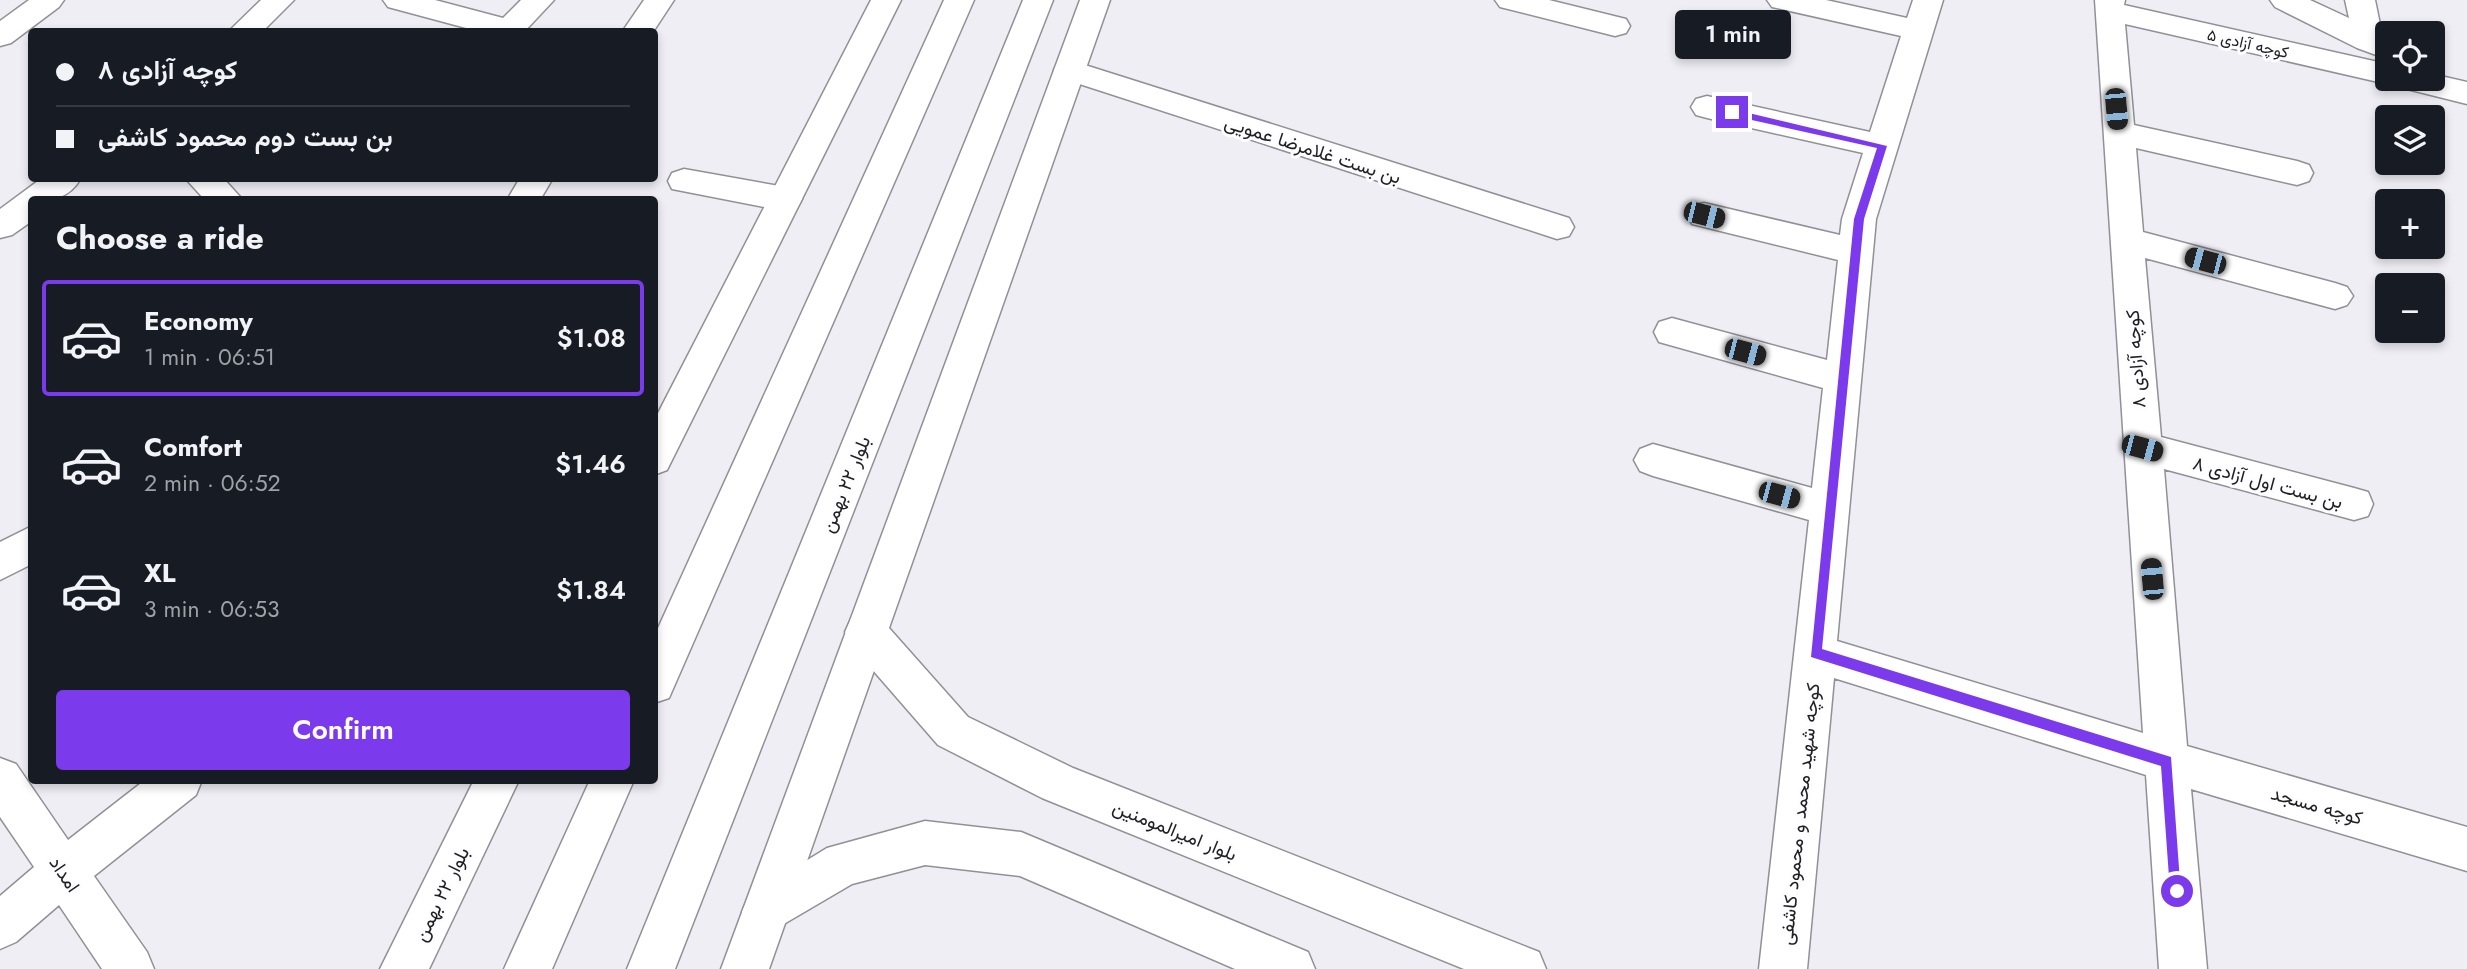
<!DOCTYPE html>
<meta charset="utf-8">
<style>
body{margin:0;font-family:Jost,Vazirmatn,sans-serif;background:#20242c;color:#f1f3f6;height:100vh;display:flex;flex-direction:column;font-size:26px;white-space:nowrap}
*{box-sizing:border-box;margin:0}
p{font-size:23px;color:#9ea1a6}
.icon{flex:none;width:38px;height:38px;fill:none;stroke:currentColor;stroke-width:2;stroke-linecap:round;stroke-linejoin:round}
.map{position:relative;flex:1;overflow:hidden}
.panel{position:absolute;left:28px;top:196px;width:630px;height:588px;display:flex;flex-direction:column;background:#171b24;border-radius:7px;box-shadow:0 4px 10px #0003}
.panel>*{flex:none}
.hud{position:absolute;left:28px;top:28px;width:630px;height:154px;border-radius:7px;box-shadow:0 4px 10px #0003;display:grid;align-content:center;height:154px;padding:0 28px;background:#171b24}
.tools{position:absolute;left:2375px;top:21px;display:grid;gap:14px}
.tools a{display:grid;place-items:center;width:70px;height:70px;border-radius:7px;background:#171b24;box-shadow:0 4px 10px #0003;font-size:35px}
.end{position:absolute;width:32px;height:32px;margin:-16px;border:9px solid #7c3aed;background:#fff;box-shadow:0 0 0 4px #fff}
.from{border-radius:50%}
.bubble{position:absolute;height:49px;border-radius:7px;background:#171b24;box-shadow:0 4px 10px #0003;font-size:23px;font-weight:600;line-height:49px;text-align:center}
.car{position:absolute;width:21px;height:42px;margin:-21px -10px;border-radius:9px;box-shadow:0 0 5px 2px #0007;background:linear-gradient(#222 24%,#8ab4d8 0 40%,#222 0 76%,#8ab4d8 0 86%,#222 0)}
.hud b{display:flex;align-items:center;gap:24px;height:66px;font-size:26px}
.hud b+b{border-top:2px solid #363941}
.hud i{width:18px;height:18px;background:#f1f3f6}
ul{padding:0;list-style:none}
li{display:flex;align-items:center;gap:21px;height:116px;margin:0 14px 10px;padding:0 14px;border:4px solid transparent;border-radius:7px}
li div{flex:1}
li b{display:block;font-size:26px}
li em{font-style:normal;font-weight:600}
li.current{border-color:#7c3aed}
li>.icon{width:63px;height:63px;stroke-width:1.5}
h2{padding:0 28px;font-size:32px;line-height:84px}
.primary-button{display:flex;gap:14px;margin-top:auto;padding:14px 28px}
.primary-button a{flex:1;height:80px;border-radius:7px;background:#7c3aed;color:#fff;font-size:28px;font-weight:600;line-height:80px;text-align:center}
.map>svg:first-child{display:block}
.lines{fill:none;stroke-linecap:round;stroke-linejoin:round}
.minor-casing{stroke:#919096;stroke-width:3}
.tertiary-casing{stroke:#919096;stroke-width:3}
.secondary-casing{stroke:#919096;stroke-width:3}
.primary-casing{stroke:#919096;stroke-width:3}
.minor{fill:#fff;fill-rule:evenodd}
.tertiary{fill:#fff;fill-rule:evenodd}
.secondary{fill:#fff;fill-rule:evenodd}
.primary{fill:#fff;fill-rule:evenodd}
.route{fill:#7c3aed}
.labels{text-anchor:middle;stroke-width:6;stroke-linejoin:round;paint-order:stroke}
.far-street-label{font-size:16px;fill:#1f1e21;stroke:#fdfcff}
.street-label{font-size:19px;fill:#1f1e21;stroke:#fdfcff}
</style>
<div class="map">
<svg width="2467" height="969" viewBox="0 0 2467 969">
<rect width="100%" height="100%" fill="#efeef5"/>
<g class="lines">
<!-- minor casing -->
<g class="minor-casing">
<path id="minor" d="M29,0H64L59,7L11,43L0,46V21Z
M383,0H435L503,18L521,0H554L524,32H481L388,7Z
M644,0H674L653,32H622Z
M1495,0H1549L1626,19L1630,26L1626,33L1615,36L1500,7Z
M1767,0H1826L1907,18L1913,0H1943L1876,219L1837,641L2143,733L2095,0H2125L2124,5L2387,64V79H2432V74L2467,82V104L2395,86L2393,83L2387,84L2125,24L2134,125L2297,161L2309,165L2313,173L2309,181L2297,185L2136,148L2143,232L2335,283L2347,287L2353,296L2347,305L2335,309L2145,258L2161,437L2354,488L2368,492L2373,504L2368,516L2354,520L2164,469L2187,746L2467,827V871L2191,789L2207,969H2159L2146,775L1834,678L1807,969H1759L1809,520L1653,476L1640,471L1634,460L1640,449L1653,444L1812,488L1823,388L1659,342L1654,332L1659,322L1672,318L1827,360L1838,260L1704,227L1692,224L1687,215L1692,206L1704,203L1840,235L1842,219L1863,153L1707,118L1696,115L1691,107L1696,99L1707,96L1870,132L1901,36L1772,7Z
M2270,0H2310L2349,18L2345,0H2375L2382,34L2387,37V59L2357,48L2275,7Z
M1069,60L1569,218L1574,227L1569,236L1557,239L1058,77L1054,70L1058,63Z
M684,169L785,187L797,190L802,199L797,208L785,211L672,189L668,181L672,173Z
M185,178H223L243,200H205Z
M520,178H553L540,200H507Z
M32,526V564L0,580V542Z
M0,758L16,764L68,840L145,780H202L196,795L94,876L147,952L154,969H102L59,905L16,942L0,949V896L34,867L0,817Z"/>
</g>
<!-- tertiary casing -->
<g class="tertiary-casing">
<path id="tertiary" d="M866,614L881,619L968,717L1073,768L1539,952L1546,969H1464L1042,798L938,745L851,645L845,632L851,619Z
M925,821L1021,832L1308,952L1315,969H1235L1020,876L925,865L852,884L765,935L749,928L742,912L749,896L827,848Z"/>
</g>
<!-- secondary casing -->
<g class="secondary-casing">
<path id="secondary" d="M261,0H294L262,32H228Z
M871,0H901L667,470L654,475V421Z
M1080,0H1110L769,969H721Z
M42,178H81C69,199 53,200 32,200V221L12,235L0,238V209Z
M474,780H519L429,969H380Z"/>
</g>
<!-- primary casing -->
<g class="primary-casing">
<path id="primary" d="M944,0H974L669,698L654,703V637Z
M1023,0H1053L675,969H627Z
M590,780H634L552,969H504Z"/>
</g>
<!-- minor -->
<use href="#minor" class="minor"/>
<!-- tertiary -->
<use href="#tertiary" class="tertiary"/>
<!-- secondary -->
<use href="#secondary" class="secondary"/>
<!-- primary -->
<use href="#primary" class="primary"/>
</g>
<!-- route -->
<path class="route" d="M1732,109L1887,146L1864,219L1822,649L2171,757L2181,896H2172L2170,891L2161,766L1811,657L1854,219L1877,148L1729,115Z"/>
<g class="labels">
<!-- far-street labels -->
<g class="far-street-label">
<text transform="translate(2248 43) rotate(13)" y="6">کوچه آزادی ۵</text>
</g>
<!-- street labels -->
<g class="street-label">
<text transform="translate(1313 149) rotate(18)" y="7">بن بست غلامرضا عمویی</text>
<text transform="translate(2135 359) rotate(-94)" y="7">کوچه آزادی ۸</text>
<text transform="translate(2268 482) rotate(15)" y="7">بن بست اول آزادی ۸</text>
<text transform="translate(845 484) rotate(-68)" y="7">بلوار ۲۲ بهمن</text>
<text transform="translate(2317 805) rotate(16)" y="7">کوچه مسجد</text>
<text transform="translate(1799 814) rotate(-84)" y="7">کوچه شهید محمد و محمود کاشفی</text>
<text transform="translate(1175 830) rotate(22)" y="7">بلوار امیرالمومنین</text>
<text transform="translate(65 874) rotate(56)" y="7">امداد</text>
<text transform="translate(441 894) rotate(-64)" y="7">بلوار ۲۲ بهمن</text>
</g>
</g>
</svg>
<div class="tools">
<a><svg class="icon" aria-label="locate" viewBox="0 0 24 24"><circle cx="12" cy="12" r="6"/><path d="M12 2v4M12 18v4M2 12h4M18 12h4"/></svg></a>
<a><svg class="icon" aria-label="layers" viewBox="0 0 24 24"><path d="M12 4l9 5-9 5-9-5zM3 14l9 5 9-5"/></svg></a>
<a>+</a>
<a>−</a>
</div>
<i class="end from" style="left:2177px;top:891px"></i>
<i class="end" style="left:1732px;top:112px"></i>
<div class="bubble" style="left:1675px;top:10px;width:116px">1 min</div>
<i class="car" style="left:2116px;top:109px;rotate:175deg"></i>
<i class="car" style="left:1704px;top:215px;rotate:104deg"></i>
<i class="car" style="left:2205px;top:261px;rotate:285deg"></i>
<i class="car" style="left:1745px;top:352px;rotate:105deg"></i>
<i class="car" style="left:2142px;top:448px;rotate:105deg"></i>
<i class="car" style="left:1779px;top:495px;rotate:105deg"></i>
<i class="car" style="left:2152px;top:579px;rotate:355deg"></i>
<div class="hud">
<b><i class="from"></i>کوچه آزادی ۸</b>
<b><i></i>بن بست دوم محمود کاشفی</b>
</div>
<section class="panel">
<h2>Choose a ride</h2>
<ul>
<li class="current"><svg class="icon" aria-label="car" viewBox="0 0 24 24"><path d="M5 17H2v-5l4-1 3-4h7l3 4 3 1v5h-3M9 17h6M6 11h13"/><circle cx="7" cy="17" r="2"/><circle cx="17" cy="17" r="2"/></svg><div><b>Economy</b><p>1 min · 06:51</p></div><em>$1.08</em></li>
<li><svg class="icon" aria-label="car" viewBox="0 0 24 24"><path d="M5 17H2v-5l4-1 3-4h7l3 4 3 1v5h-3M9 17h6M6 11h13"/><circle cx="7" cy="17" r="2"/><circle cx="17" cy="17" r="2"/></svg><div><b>Comfort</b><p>2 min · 06:52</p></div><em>$1.46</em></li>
<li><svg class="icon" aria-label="car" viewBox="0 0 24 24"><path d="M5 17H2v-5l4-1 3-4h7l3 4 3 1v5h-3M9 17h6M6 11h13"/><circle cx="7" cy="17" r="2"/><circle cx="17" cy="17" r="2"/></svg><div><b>XL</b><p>3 min · 06:53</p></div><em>$1.84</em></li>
</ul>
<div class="primary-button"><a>Confirm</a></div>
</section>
</div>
